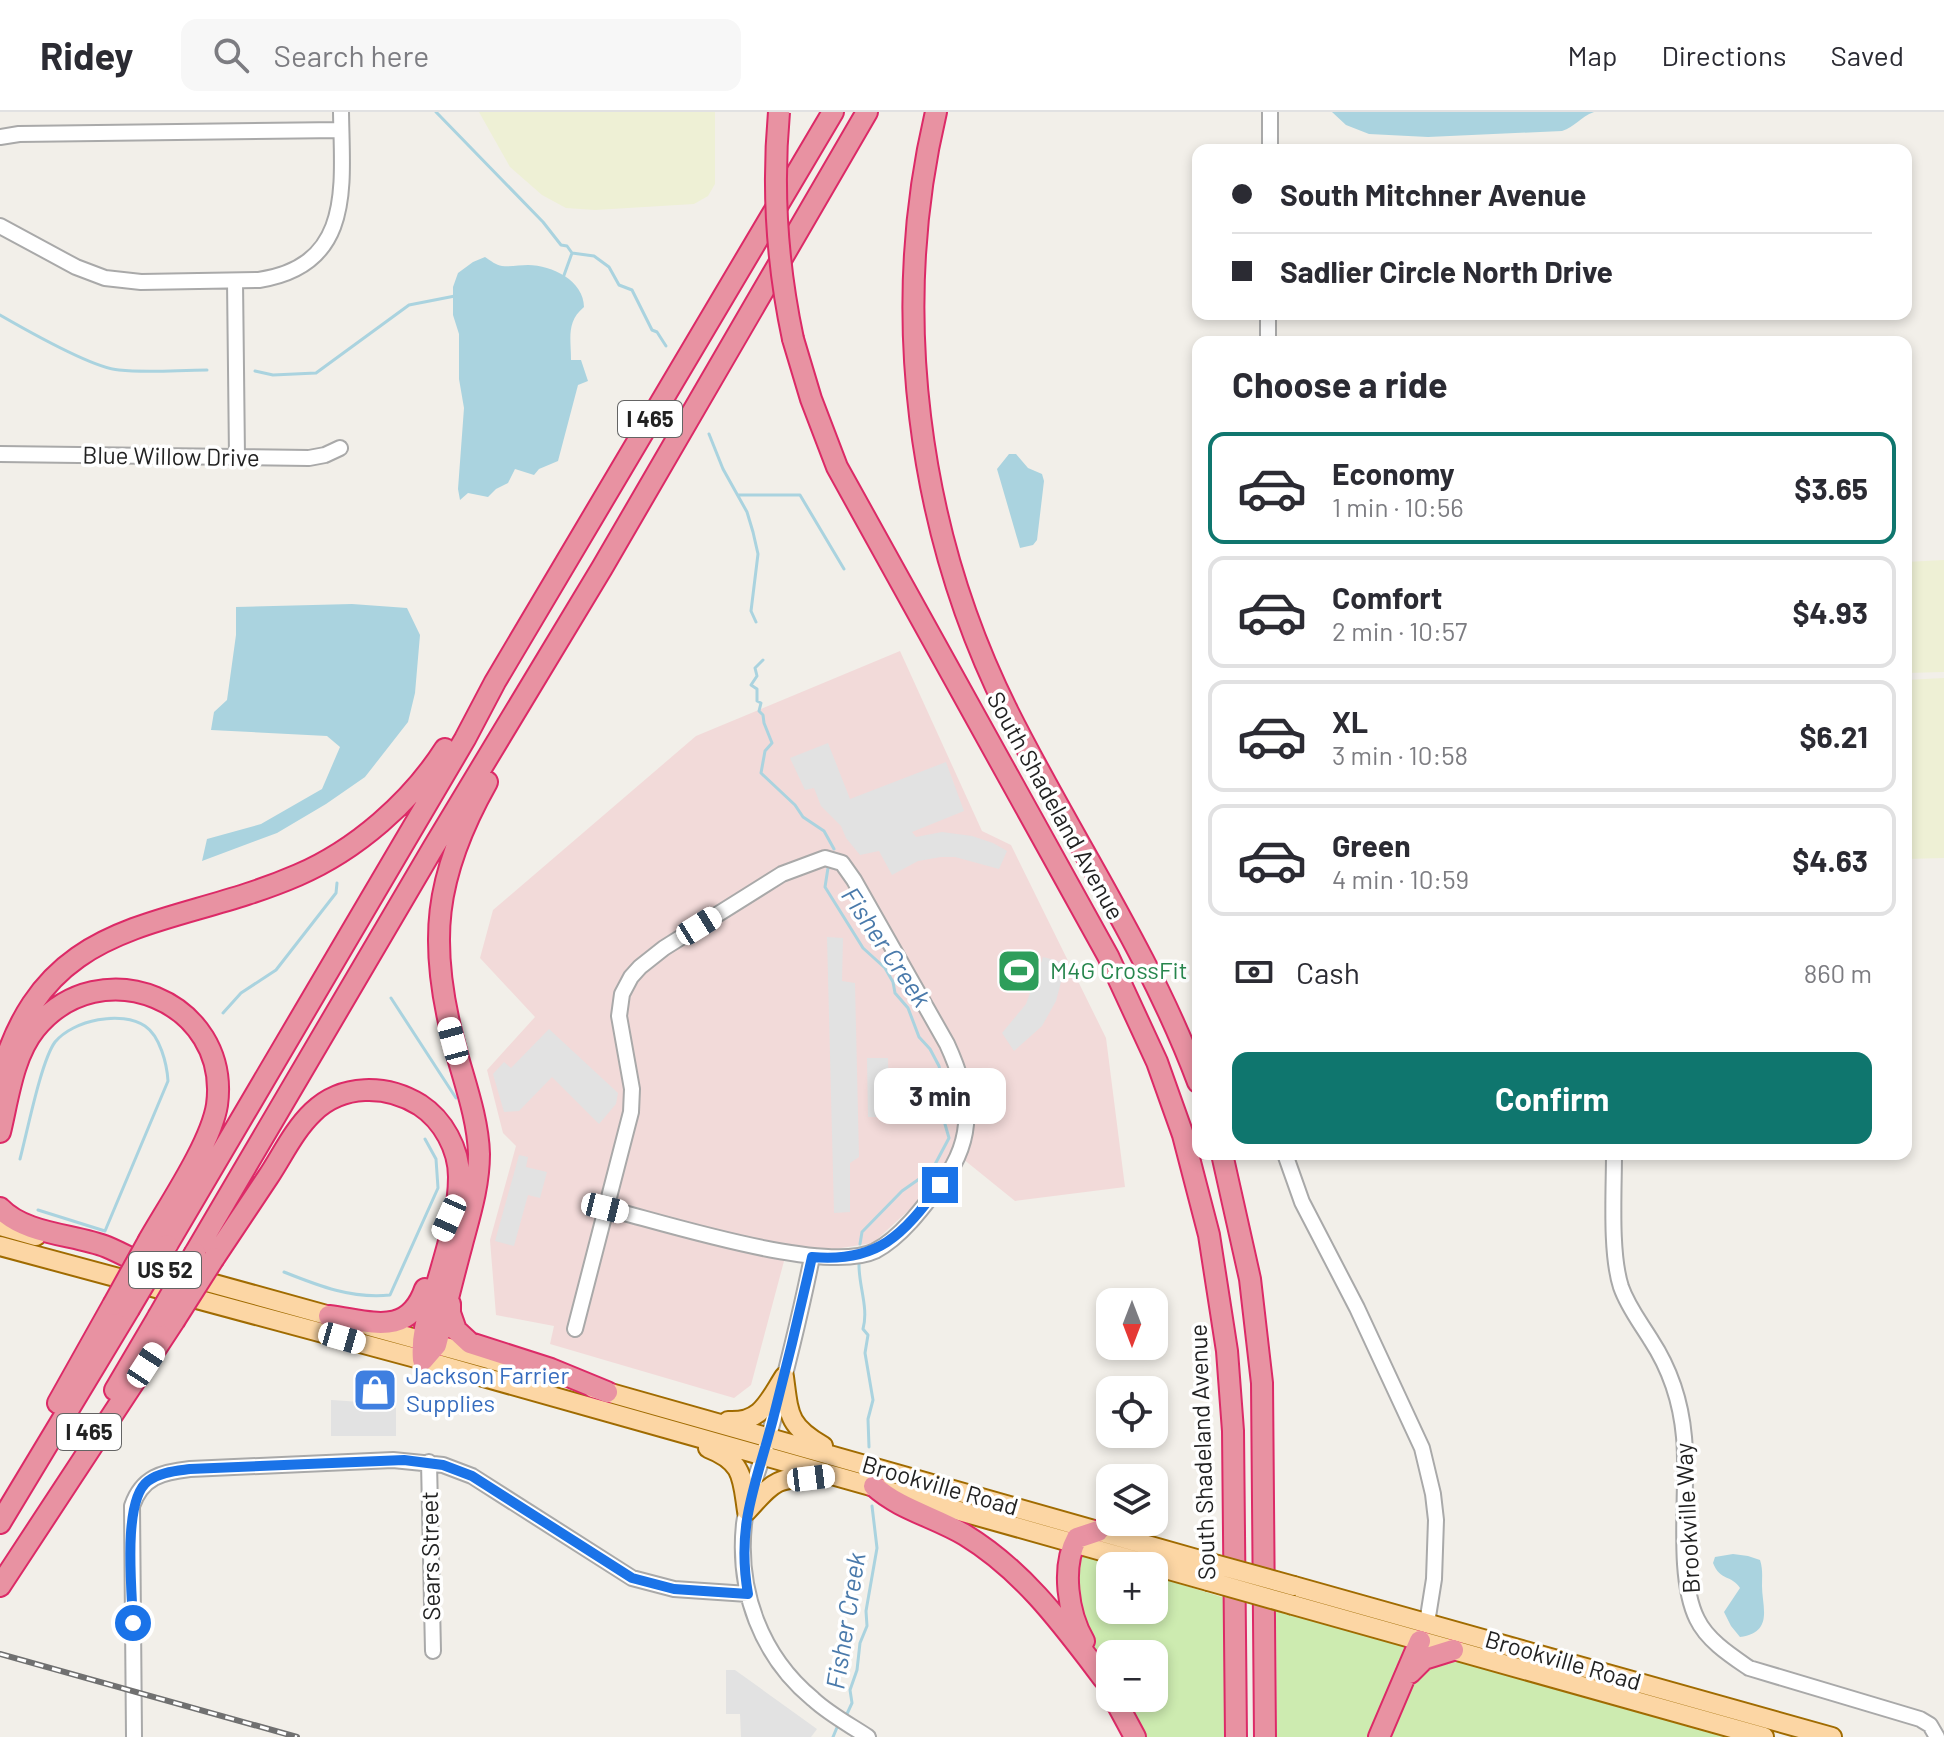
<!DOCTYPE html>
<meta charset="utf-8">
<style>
body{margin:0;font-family:Barlow,sans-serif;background:#f7f7f7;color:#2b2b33;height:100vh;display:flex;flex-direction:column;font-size:30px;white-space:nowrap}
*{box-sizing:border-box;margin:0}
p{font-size:26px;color:#7c7c81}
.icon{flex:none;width:44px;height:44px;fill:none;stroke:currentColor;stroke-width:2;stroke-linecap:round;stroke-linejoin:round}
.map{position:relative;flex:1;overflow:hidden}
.drawer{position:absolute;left:1192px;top:224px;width:720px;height:824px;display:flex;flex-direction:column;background:#fff;border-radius:16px;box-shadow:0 4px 12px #0003}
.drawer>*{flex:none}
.top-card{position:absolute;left:1192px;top:32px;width:720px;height:176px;border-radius:16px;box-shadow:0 4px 12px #0003;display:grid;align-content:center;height:176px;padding:0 40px;background:#fff}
.needle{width:52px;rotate:180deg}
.tools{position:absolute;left:1096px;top:1176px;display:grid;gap:16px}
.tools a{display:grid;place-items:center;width:72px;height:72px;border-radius:16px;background:#fff;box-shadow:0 4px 12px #0003;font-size:40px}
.end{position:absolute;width:36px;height:36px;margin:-18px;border:10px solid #1a73e8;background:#fff;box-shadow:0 0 0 4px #fff}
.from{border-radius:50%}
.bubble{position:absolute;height:56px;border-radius:16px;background:#fff;box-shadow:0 4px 12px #0003;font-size:26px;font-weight:700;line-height:56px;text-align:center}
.car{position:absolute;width:24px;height:48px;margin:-24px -12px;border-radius:10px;box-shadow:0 0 6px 2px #0007;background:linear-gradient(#fff 24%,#345 0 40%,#fff 0 76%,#345 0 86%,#fff 0)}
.top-card b{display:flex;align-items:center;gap:28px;height:76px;font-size:30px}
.top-card b+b{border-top:2px solid #e1e1e2}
.top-card i{width:20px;height:20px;background:#2b2b33}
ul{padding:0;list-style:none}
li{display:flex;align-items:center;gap:24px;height:112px;margin:0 16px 12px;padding:0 24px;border:4px solid #e1e1e2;border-radius:16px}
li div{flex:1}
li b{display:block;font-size:30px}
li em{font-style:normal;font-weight:700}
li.active{border-color:#0f766e}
li>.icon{width:72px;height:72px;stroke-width:1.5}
h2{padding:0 40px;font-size:36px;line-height:96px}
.pay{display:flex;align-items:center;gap:20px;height:88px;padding:0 40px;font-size:30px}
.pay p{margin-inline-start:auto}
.action{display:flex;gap:16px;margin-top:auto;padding:16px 40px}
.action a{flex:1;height:92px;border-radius:16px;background:#0f766e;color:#fff;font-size:32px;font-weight:700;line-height:92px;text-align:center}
header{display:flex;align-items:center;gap:48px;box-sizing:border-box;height:112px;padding:0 40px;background:#fff;border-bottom:2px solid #e1e1e2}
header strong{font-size:38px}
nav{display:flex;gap:44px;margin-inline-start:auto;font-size:28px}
.search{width:560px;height:72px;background:#f7f7f7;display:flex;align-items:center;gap:20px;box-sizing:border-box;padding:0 28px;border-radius:16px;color:#7c7c81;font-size:30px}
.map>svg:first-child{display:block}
.commercial{fill:#f2dad9}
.farmland{fill:#eef0d5}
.grass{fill:#cdebb0}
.parking{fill:#e2e2e2}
.water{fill:#aad3df}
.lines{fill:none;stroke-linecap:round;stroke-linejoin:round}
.stream{stroke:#aad3df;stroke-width:3}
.minor-casing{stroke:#a9a9a9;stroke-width:18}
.major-casing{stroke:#a06b00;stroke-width:22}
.highway-casing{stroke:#dc2a67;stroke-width:24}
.minor{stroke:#fff;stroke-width:14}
.major{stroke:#fcd6a4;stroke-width:18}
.highway{stroke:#e892a2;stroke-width:20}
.rail-casing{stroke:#707070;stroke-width:6}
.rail{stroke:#fff;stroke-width:3;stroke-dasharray:9;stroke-linecap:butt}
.major-bridge-casing{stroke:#a06b00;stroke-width:22;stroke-linecap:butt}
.highway-bridge-casing{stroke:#dc2a67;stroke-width:24;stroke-linecap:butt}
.major-bridge{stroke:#fcd6a4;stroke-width:18}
.highway-bridge{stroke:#e892a2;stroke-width:20}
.route{stroke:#1a73e8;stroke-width:10}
.labels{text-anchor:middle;stroke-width:7;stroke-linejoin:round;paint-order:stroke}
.shield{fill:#fff;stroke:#646464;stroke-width:2}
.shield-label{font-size:22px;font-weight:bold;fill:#222}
.street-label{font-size:24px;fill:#222;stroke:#fff}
.leisure-label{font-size:24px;fill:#27864d;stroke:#fff;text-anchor:start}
.shop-label{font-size:24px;fill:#366cbe;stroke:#fff;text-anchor:start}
.water-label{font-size:26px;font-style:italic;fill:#4a7aab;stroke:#fff}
</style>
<header>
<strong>Ridey</strong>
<div class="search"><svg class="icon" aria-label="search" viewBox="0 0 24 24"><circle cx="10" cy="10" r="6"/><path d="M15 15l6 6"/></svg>Search here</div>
<nav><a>Map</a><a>Directions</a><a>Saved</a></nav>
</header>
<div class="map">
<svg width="1944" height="1625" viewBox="0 0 1944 1625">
<rect width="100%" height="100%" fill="#f2efe9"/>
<!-- commercial -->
<path class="commercial" d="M900,539L982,719L1011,733L1106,926L1125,1075L1015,1089L952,1038L939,1062L910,1097L873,1131L822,1139L788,1134L751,1273L734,1286L550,1232L554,1214L496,1203L490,1128L516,1034L503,1021L487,958L535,905L480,846L493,798L696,624Z"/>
<!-- farmland -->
<path class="farmland" d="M479,0H715V72L708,84L694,92L595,98L566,96L542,83L510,55Z
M1944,448V560L1906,561V450Z
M1944,566V746L1906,747V568Z"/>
<!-- grass -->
<path class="grass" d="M1083,1441L1124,1454H1110V1498H1154V1464L1225,1486L1227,1625H1144L1123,1586H1154V1542H1110V1563C1091,1529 1063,1480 1083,1441Z
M1276,1499L1409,1535L1373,1625H1277Z
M1446,1547L1464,1549L1531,1566L1532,1570L1725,1625H1387C1401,1593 1410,1559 1446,1547Z"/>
<!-- parking -->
<path class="parking" d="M828,631L850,687L946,650L964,699L912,720L916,725L942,720L972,724L993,731L1007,739L999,757L955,745H941L918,749L892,763L879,739L860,743L846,726L841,714L821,694L814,676L805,678L790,646Z
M827,825L843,826L842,869L855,871L859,1045L850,1051V1100L834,1101Z
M1043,845L1066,851L1056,889L1042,914L1014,939L1002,921L1026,892Z
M549,917L618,981L616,992L599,1012L552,965L519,999L504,1000L493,962L504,950L511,956Z
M867,946H888L889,1005H868Z
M519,1043L528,1045L526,1055L547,1060L540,1086L528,1083L514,1134L495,1129Z
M331,1288L377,1291L396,1296V1324H331Z
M726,1558H735L817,1617L811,1625H741L740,1602H726Z"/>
<!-- water -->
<path class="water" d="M1332,0H1594C1580,5 1575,15 1562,19L1428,25L1369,22L1346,13Z
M485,145C491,149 496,153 502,154C511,155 520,153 528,153C552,153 584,169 584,195C566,210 571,226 571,248H581L588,269L578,273L558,349L539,357L534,363L515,357L508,371L496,377L488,385L468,381L460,388L458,377L464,296L459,267V222L453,203V175L458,161L473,150Z
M1009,342H1016L1028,356L1042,362L1044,369L1037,428L1033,433L1020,436L997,357Z
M352,492L407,496L420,523L415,581L408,610L365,665L326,692L277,721L202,749L207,727L261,712L322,677L340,635L327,624L211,618L214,600L227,588L236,523V495Z
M1733,1442L1748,1444L1760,1448C1763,1457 1762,1465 1762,1474C1762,1495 1774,1520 1740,1525L1731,1514L1724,1500L1740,1476C1732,1463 1720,1469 1713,1451L1715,1445Z"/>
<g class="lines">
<!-- stream -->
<path class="stream" d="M436,0L543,110L561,133L567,134L572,141L594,144L609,155L619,173L632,178L652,218L657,220L666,234
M563,166L572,141
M0,203C26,218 92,256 119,258C148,261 178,258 207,258
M255,259L273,263L316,261L409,193L455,184
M709,322L723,357L747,400L753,420L758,442L751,499L756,510
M738,383H800L844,457
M763,548L755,556L757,564L751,573L757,577V589L761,591L759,599L763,603L764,611L772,631L765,639L761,661L795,693L803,705L824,719L834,737
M828,756L825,775L863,836L885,856L893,870L895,881L908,896L919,925L930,937L939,954L943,971L940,995L949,1026L932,1058L902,1079L862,1120L860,1132
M391,886L456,986
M223,901L241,881L276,858L336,781L337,771
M20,1047C27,1021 41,949 55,930C73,908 122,898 145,914C160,924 167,952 168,969L105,1119L38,1098
M859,1150C858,1173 869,1195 863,1217L868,1223L865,1241L873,1288L868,1307L869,1335
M284,1160C319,1174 352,1187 390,1183L438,1076L436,1047L425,1027
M846,1604L852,1591L850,1578L857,1558L860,1531L867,1514L866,1499L877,1436L872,1394
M833,1625L838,1613"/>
<!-- minor casing -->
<g class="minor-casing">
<path id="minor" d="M0,25L19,22L341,18
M1270,38V0
M0,114L76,155L105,166L141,170L259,168C354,153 342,74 341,0
M235,169L237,345
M1268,230V202
M0,342L309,346L325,343L340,336
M1285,1042L1302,1090L1357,1196L1422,1336L1433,1382L1436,1408L1434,1467L1427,1511
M1614,1042C1614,1080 1610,1141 1621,1175C1628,1195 1640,1210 1651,1228C1670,1257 1681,1291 1684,1325C1689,1375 1675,1463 1697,1507C1707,1528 1730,1543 1749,1556L1920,1607L1930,1613L1937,1625
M812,1145C800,1205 785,1264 769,1324C761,1353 748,1382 744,1412C737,1479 761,1544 813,1587C829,1602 850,1613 868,1625
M575,1217L631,1000L632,977L619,904L622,882L631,865L640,855L664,836L782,762L825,746L842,751L854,768L947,932C970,982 977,1023 943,1069C925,1093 902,1125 875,1139C825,1163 662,1110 605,1096
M429,1350L433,1539
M134,1625L132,1394C142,1365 162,1360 190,1357L393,1348L443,1353L472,1364L632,1466L674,1477L748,1482"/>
</g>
<!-- major casing -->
<g class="major-casing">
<path id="major" d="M0,1114L36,1124
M0,1134L423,1248L1208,1469
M142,1152L341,1207
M369,1214L507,1252
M784,1265C789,1303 788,1314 823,1334
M593,1276L1207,1450
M728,1309C761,1311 768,1290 784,1265
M708,1336C744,1350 742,1366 747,1399
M747,1399C774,1370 774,1366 815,1365
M1294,1474L1832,1625
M1293,1493L1764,1625"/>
</g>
<!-- highway casing -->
<g class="highway-casing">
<path id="highway" d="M936,0C889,198 917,418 1008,600C1071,726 1148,837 1198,970
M793,227L811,287L837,355L1108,844L1157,950L1183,1023L1209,1123L1227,1239L1233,1319L1236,1625
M0,967C45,800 167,820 298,763C356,738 411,690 445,637
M0,1020C8,987 13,944 35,917C100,836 231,889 217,993C211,1031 169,1093 149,1128
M1222,1042L1250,1167L1262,1271L1265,1625
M0,1096C26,1123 74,1122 107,1135C119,1140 130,1146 142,1152
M167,1133L465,627L495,570L833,0
M195,1141L433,736L602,456L867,0
M214,1146C232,1119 250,1092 268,1065C282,1044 294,1018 313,1000C342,972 386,972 420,993C443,1008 459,1037 459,1065C459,1105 444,1145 434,1183C427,1206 421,1225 423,1248
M450,1192V1201L456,1218L470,1231L551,1257L607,1280
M329,1204C370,1209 408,1226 425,1177
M423,1248L436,1233C445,1199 453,1165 462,1132C470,1102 479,1073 479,1042C478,1006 464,969 455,935C427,831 434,764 487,670
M115,1278L158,1205
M58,1291L113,1193
M874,1374C899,1397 935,1405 965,1423C1024,1459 1063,1513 1104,1567
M0,1411L129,1197
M0,1474L174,1209
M1084,1529C1068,1502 1061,1455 1077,1426L1098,1419
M1410,1561L1424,1547L1453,1538
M1114,1586L1135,1625
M1379,1625L1420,1529"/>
</g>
<!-- minor -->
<use href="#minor" class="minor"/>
<!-- major -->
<use href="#major" class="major"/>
<!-- highway -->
<use href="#highway" class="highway"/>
<!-- rail casing -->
<g class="rail-casing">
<path id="rail" d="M0,1542L297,1625"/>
</g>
<!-- rail -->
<use href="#rail" class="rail"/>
<!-- major-bridge casing -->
<g class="major-bridge-casing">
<path id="major-bridge" d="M1207,1450L1294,1474
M1208,1469L1293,1493"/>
</g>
<!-- highway-bridge casing -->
<g class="highway-bridge-casing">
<path id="highway-bridge" d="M779,0C772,77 777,152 793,227
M113,1193L149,1128
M129,1197L167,1133
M158,1205L195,1141
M174,1209L214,1146"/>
</g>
<!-- major-bridge -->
<use href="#major-bridge" class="major-bridge"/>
<!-- highway-bridge -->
<use href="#highway-bridge" class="highway-bridge"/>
</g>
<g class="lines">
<!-- route -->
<path class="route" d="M133,1511C132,1479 122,1388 148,1369C160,1360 176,1359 190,1357L404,1348L443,1353L472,1364L632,1466L674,1477L748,1482C736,1412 756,1373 773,1307C787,1253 800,1199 812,1145C878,1151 903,1123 940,1073"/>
</g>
<!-- icons -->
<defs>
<g id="stadium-square" transform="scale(2.3)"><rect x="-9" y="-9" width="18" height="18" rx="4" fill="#2e9e5b" stroke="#fff"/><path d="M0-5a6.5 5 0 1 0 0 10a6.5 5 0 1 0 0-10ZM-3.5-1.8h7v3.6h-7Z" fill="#fff"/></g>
<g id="shop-square" transform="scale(2.3)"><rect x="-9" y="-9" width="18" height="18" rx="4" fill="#3f7fe0" stroke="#fff"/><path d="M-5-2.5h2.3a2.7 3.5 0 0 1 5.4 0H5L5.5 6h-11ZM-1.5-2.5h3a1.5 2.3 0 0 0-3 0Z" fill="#fff"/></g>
</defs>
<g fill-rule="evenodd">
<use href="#stadium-square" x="1019" y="859"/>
<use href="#shop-square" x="375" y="1278"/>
</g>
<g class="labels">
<!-- shield labels -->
<g class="shield">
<rect x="618" y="289" width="64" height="36" rx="6"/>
<rect x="129" y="1140" width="72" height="36" rx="6"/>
<rect x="57" y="1302" width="64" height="36" rx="6"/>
</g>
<g class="shield-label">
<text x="650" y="315">I 465</text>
<text x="165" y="1166">US 52</text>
<text x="89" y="1328">I 465</text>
</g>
<!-- street labels -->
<g class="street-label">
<text transform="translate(171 345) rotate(1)" y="8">Blue Willow Drive</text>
<text transform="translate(1055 694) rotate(61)" y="8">South Shadeland Avenue</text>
<text transform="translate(1203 1340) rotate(-92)" y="8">South Shadeland Avenue</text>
<text transform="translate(940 1374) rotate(16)" y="8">Brookville Road</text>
<text transform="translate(1688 1406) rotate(-93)" y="8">Brookville Way</text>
<text transform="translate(431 1444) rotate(-91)" y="8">Sears Street</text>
<text transform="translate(1563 1549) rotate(16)" y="8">Brookville Road</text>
</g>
<!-- leisure labels -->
<g class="leisure-label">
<text x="1050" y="867">M4G CrossFit</text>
</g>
<!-- shop labels -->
<g class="shop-label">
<text x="406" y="1272">Jackson Farrier<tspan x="406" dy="28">Supplies</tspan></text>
</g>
<!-- water labels -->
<g class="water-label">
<text transform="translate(886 835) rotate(56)" y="9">Fisher Creek</text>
<text transform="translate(846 1509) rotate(-81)" y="9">Fisher Creek</text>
</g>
</g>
</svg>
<div class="tools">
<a><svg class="needle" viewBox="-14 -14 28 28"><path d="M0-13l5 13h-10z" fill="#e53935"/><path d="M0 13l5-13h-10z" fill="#7c7c81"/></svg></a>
<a><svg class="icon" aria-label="locate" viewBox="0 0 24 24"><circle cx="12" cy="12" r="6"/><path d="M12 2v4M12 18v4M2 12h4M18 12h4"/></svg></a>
<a><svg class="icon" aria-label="layers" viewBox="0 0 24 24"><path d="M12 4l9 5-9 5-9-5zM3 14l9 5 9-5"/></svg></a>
<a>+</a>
<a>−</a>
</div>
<i class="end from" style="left:133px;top:1511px"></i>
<i class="end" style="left:940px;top:1073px"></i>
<div class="bubble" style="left:874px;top:956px;width:132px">3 min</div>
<i class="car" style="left:699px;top:814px;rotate:58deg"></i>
<i class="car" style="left:453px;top:929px;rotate:345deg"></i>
<i class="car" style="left:605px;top:1096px;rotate:104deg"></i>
<i class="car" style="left:449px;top:1106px;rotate:204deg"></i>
<i class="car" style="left:342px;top:1226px;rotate:106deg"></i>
<i class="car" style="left:146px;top:1253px;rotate:33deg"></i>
<i class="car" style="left:811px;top:1366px;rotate:83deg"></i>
<div class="top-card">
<b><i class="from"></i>South Mitchner Avenue</b>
<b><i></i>Sadlier Circle North Drive</b>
</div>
<section class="drawer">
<h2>Choose a ride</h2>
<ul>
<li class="active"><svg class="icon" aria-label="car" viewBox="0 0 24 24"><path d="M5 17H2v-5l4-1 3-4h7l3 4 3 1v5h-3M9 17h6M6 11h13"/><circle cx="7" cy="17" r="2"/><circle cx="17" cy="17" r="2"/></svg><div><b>Economy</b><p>1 min · 10:56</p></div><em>$3.65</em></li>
<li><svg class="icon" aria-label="car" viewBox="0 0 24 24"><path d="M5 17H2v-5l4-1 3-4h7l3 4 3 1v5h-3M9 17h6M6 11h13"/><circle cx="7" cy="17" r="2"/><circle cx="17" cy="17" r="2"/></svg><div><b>Comfort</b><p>2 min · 10:57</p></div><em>$4.93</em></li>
<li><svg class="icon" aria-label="car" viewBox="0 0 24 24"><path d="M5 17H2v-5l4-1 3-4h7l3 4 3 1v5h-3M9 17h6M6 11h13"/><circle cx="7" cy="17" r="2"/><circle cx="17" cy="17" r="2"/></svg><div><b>XL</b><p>3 min · 10:58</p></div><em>$6.21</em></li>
<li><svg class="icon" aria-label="car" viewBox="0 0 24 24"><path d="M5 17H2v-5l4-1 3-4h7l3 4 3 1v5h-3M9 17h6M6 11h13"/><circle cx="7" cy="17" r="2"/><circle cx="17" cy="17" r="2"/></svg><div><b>Green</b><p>4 min · 10:59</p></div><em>$4.63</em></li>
</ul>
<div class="pay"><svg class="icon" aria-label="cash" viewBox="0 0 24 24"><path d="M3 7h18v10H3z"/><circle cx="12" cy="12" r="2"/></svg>Cash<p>860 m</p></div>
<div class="action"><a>Confirm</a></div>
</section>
</div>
